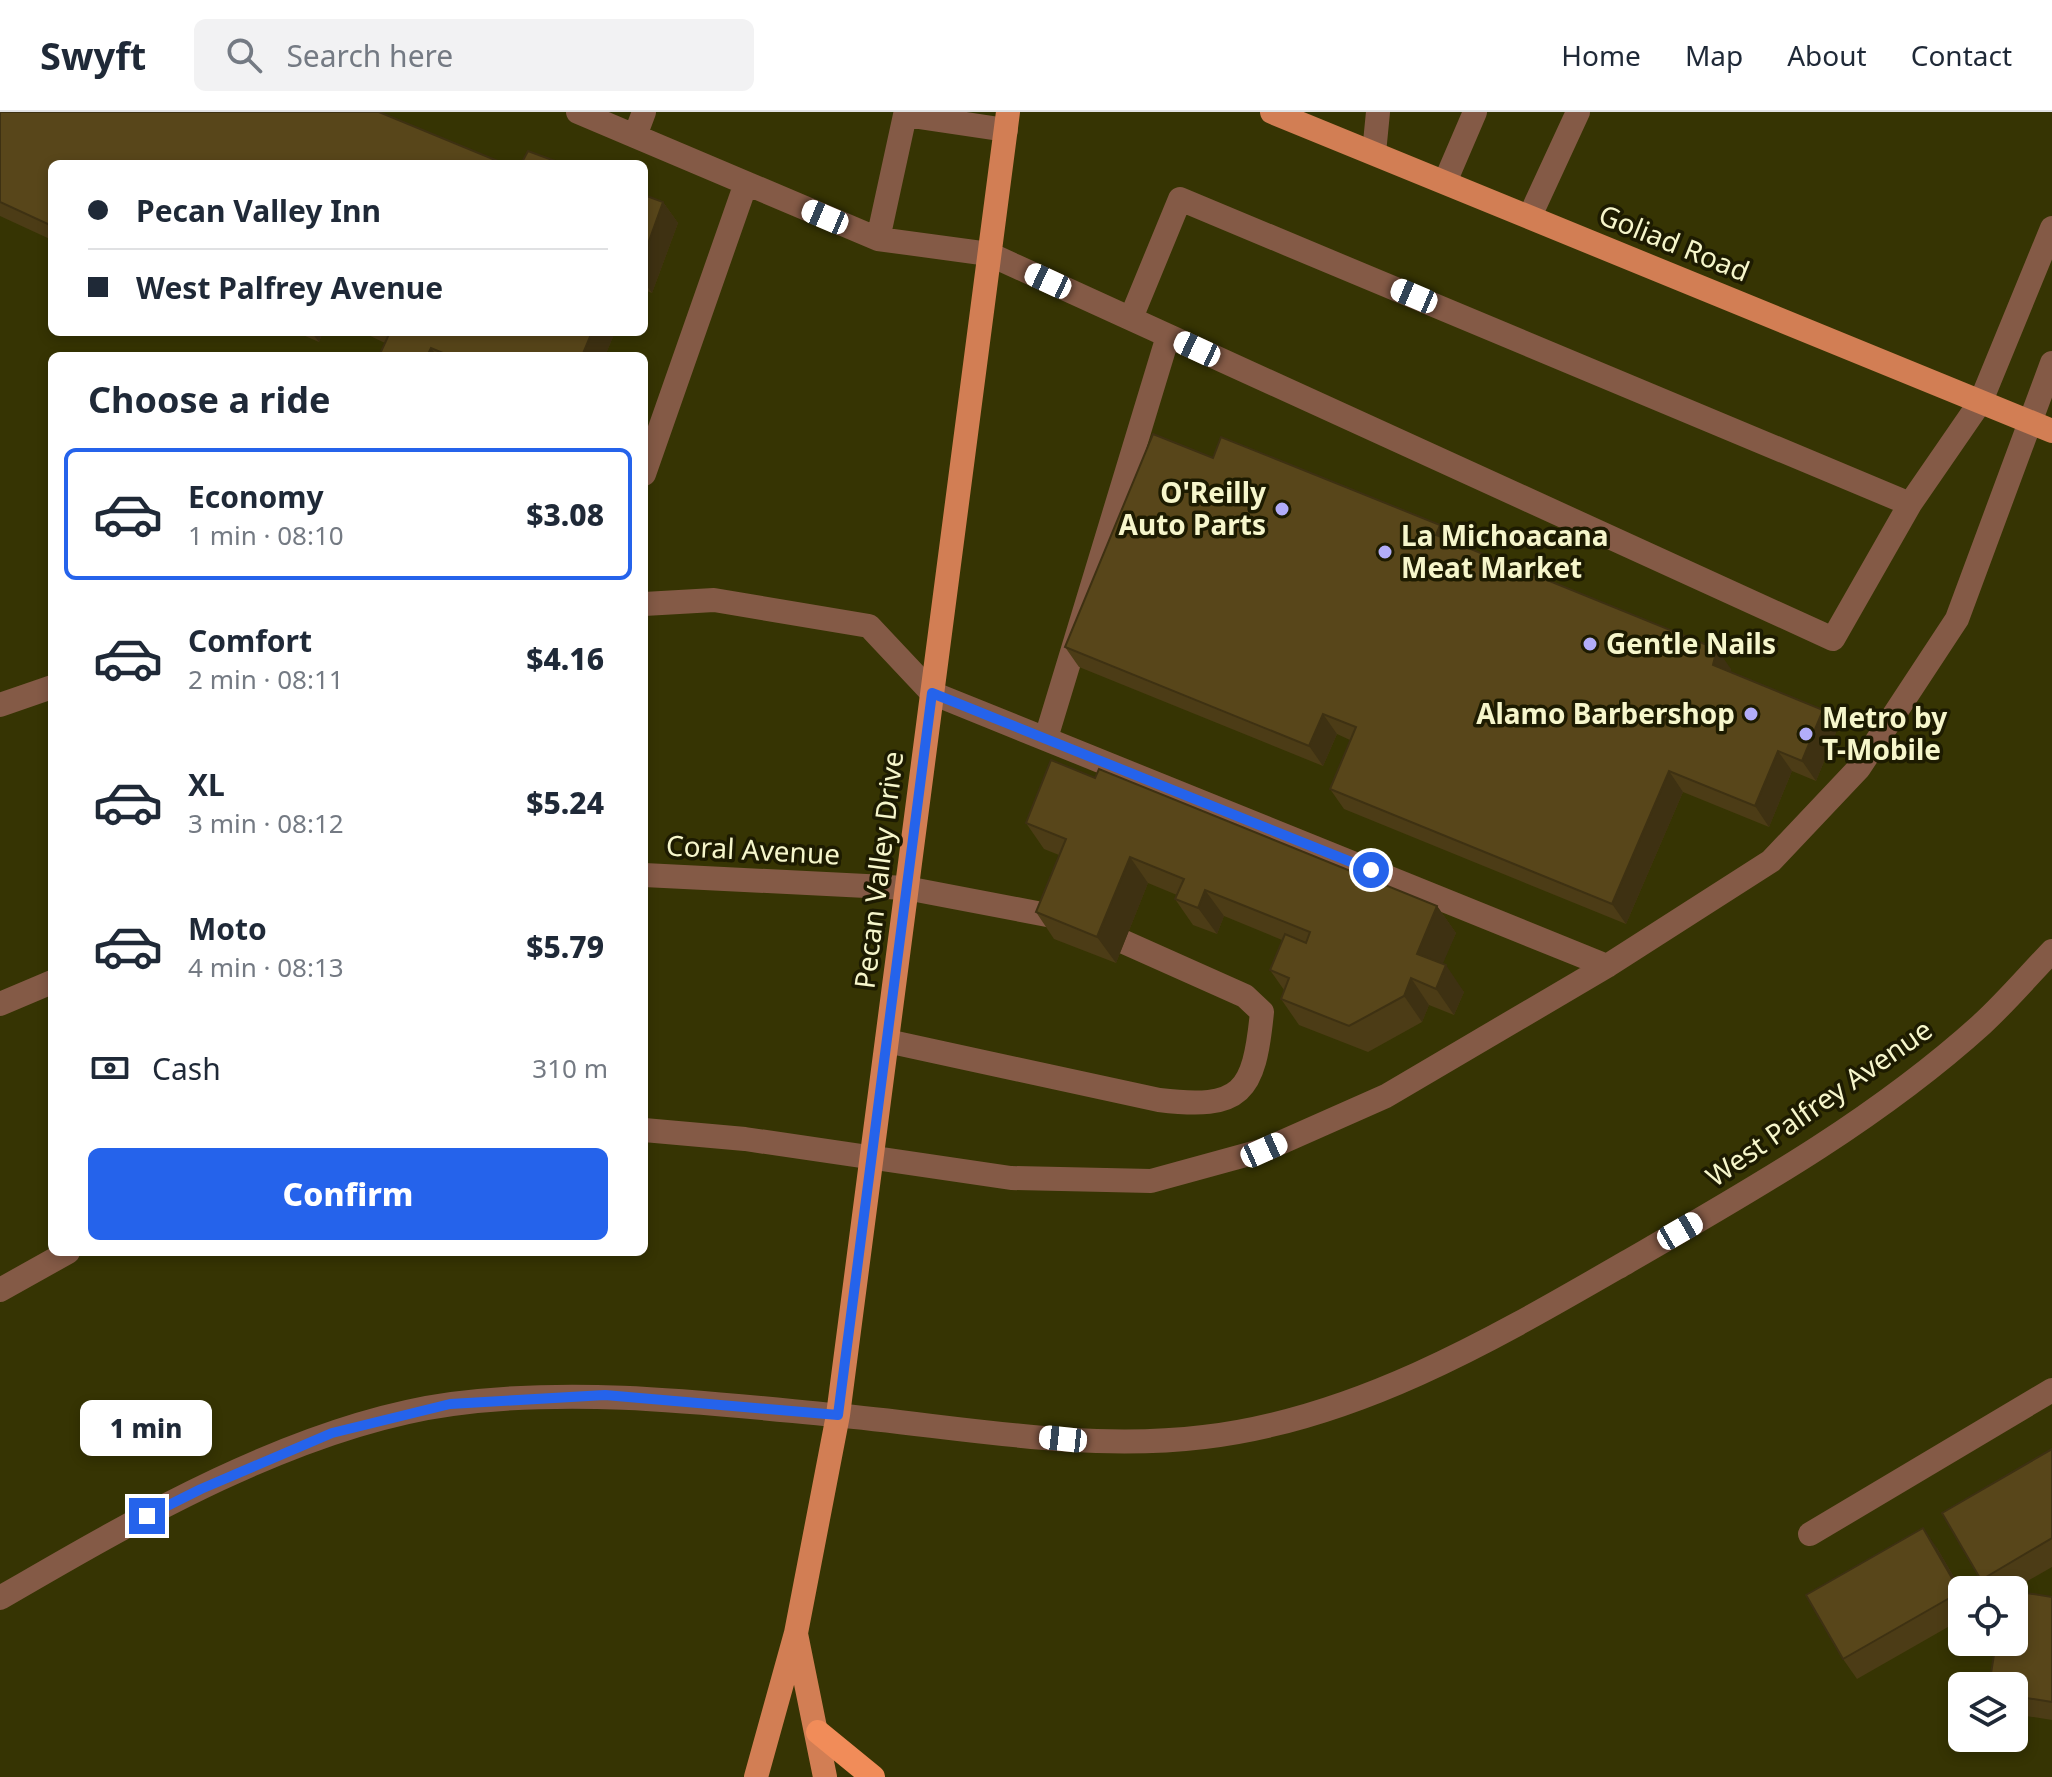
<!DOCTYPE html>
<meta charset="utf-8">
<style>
body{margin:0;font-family:"Noto Sans",sans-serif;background:#f2f2f3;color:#1f2937;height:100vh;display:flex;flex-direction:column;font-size:30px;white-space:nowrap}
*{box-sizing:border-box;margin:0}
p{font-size:26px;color:#747a83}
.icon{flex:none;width:44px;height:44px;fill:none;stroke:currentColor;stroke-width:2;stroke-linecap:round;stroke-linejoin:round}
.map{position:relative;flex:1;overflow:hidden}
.details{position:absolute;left:48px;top:240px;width:600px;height:904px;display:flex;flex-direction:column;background:#fff;border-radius:12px;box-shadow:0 4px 12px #0003}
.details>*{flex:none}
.banner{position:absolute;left:48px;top:48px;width:600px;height:176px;border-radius:12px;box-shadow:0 4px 12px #0003;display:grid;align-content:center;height:176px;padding:0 40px;background:#fff}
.buttons{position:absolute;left:1948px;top:1464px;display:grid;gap:16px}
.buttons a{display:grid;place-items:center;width:80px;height:80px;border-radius:12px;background:#fff;box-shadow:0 4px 12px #0003;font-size:40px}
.end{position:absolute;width:36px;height:36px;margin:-18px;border:10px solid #2563eb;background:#fff;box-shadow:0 0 0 4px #fff}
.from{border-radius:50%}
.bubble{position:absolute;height:56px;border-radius:12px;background:#fff;box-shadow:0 4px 12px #0003;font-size:26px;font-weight:800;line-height:56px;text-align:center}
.car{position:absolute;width:24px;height:48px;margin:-24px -12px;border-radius:10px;box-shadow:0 0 6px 2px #0007;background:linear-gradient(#fff 24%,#345 0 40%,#fff 0 76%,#345 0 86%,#fff 0)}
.banner b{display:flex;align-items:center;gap:28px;height:76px;font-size:30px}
.banner b+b{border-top:2px solid #e0e1e3}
.banner i{width:20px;height:20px;background:#1f2937}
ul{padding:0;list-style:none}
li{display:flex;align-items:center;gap:24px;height:132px;margin:0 16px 12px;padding:0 24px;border:4px solid transparent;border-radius:12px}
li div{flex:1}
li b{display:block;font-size:30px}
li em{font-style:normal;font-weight:800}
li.active{border-color:#2563eb}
li>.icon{width:72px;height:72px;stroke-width:1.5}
h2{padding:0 40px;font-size:36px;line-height:96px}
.pay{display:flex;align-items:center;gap:20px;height:88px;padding:0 40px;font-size:30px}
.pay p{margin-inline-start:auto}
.cta{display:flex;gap:16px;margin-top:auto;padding:16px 40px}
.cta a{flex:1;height:92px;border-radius:12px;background:#2563eb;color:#fff;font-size:32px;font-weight:800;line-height:92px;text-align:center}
header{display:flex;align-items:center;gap:48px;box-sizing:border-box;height:112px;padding:0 40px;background:#fff;border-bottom:2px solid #e0e1e3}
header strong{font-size:38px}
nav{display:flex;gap:44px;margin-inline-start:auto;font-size:28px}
.search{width:560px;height:72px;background:#f2f2f3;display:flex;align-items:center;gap:20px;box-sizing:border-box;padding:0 28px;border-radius:12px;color:#747a83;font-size:30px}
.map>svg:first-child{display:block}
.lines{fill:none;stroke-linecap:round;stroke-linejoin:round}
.minor{stroke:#845a46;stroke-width:24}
.major{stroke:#d27e54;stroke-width:24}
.highway{stroke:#f18c59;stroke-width:24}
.wall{fill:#4c3c16}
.shaded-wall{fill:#3e3112}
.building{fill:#58461a;stroke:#3e3112;stroke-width:2}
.route{stroke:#2563eb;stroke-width:10}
.poi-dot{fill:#b2adf9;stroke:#1d1b01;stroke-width:3}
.labels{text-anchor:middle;stroke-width:7;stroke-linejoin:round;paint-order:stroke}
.street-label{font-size:28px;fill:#f6f6cb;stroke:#1d1b01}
.poi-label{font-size:28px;font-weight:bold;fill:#f6f6cb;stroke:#1d1b01;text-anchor:start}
</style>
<header>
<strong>Swyft</strong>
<div class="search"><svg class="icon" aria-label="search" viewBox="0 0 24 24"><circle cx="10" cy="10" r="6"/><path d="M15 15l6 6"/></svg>Search here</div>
<nav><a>Home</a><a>Map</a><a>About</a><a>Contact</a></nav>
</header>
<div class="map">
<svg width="2052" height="1665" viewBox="0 0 2052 1665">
<rect width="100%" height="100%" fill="#363403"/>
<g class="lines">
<!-- minor -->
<path class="minor" d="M578,0L878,127
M1006,18L905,3L878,127L989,142L1833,527L1910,392L1180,87L1131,206
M635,24L644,0
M1374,41L1378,0
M1445,70L1475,0
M1530,104L1578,0
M644,362L746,71
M1910,392L1981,289L2052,116
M644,492L714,488L869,514L932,581L1607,854
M0,593L52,575
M1046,626L1168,224
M644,763L906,776L1063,806
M0,892L52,870
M887,929L1159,988C1242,998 1254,981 1262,900L1245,884L1124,830
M644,1018L745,1027L1011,1066L1151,1069L1264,1038L1386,984L1607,854L1771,749L1859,656L1957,507L2052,251
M0,1178L68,1140
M1810,1422L2052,1278
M0,1486C134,1408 297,1313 452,1292C579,1275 707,1291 834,1303C956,1314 1081,1340 1204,1325C1358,1307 1495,1226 1627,1150C1750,1079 1876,1008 1982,912C2006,890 2029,863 2052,839"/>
<!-- major -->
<path class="major" d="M1272,0L2052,319
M796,1522L825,1665
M756,1665L796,1521L838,1303L1008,0"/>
<!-- highway -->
<path class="highway" d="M818,1620L873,1665"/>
</g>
<!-- wall -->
<path class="wall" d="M0,0L52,52V128L0,104Z
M644,83L663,90L678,111L652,181L644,178Z
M296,220H323L319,230Z
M362,220H615L605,244H379L385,231Z
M1213,346L1440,413L1451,429L1731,557L1730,560L1837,618L1816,669L1792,659L1769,715L1683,680L1626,812L1344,697L1330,677L1350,628L1337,622L1323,654L1079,555L1065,535Z
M1095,666L1437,794L1456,821L1442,852L1464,880L1454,903L1429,893L1422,910L1368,940L1299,913L1281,887L1284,878L1270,858L1282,828L1224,804L1217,822L1193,813L1175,787L1177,783L1148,771L1116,851L1054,827L1036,800L1059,743L1044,737L1026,711Z
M2052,1337V1455L2012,1478H1988L1981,1468Z
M1937,1436L1962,1479V1507L1857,1567L1843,1547Z
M2052,1485V1608L2014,1602V1574Z"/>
<!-- shaded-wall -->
<path class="shaded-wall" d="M663,90L678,111L652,181L644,170V143Z
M311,220H323L319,230Z
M592,220H615L605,244H582Z
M431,236L437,244H427Z
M1440,413L1454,433L1436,423Z
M1717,537L1731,557L1727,573L1713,553Z
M1823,598L1837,618L1816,669L1802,649Z
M1323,602L1337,622L1323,654L1309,634Z
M1778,639L1792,659L1769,715L1755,694Z
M1669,659L1683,680L1626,812L1612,792Z
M1130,745L1148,771L1116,851L1097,825Z
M1205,778L1224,804L1217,822L1198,796Z
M1437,794L1456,821L1436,868L1417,842Z
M1446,853L1464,880L1454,903L1436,877Z
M1411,866L1429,893L1422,910L1404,884Z
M1923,1416L1937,1436L1962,1479V1483Z"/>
<!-- building -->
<path class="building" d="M0,0H379L505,52H52V114L0,90Z
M528,39L563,52H521Z
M644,83L663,90L644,143Z
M390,220H592L582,244H450L431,236L427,244H379Z
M1153,322L1213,346L1221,325L1440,413L1436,423L1717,537L1713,553L1823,598L1802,649L1778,639L1755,694L1669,659L1612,792L1330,677L1356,615L1323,602L1309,634L1065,535Z
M1051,648L1095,666L1099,657L1437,794L1417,842L1446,853L1436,877L1411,866L1404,884L1349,914L1281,887L1289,866L1270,858L1285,822L1306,831L1310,820L1205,778L1198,796L1175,787L1184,767L1130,745L1097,825L1036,800L1066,727L1026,711Z
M2052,1337V1426L1981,1468L1942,1401Z
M1923,1416L1960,1480L1843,1547L1806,1483Z
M2014,1479L2052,1485V1590L2014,1584V1574H1989L1996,1530H2014Z"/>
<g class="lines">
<!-- route -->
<path class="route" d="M147,1404L201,1377L332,1321L450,1292L605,1283L838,1303L932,581L1371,758"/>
</g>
<!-- markers -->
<g class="poi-dot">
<circle cx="1282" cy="397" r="8"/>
<circle cx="1385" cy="440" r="8"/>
<circle cx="1590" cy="532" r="8"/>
<circle cx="1751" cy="602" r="8"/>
<circle cx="1806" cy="622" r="8"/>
</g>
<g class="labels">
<!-- street labels -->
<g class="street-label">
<text transform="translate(1674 131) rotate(22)" y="10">Goliad Road</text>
<text transform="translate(753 738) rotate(3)" y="10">Coral Avenue</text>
<text transform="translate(879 758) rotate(-83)" y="10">Pecan Valley Drive</text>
<text transform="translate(1819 991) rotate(-35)" y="10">West Palfrey Avenue</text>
</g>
<!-- poi labels -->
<g class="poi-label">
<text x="1266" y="391" text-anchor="end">O'Reilly<tspan x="1266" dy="32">Auto Parts</tspan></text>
<text x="1401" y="434">La Michoacana<tspan x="1401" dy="32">Meat Market</tspan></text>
<text x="1606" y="542">Gentle Nails</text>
<text x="1735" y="612" text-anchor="end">Alamo Barbershop</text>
<text x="1822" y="616">Metro by<tspan x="1822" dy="32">T-Mobile</tspan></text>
</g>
</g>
</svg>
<div class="buttons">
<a><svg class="icon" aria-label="locate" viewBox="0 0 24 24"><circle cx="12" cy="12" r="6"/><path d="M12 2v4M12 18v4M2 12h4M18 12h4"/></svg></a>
<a><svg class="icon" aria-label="layers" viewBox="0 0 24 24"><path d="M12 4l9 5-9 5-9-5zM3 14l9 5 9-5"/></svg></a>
</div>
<i class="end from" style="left:1371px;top:758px"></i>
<i class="end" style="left:147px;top:1404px"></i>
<div class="bubble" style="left:80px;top:1288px;width:132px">1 min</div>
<i class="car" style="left:825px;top:105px;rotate:293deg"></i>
<i class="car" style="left:1048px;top:169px;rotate:295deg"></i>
<i class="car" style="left:1414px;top:184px;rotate:293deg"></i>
<i class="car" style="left:1197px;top:237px;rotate:295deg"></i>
<i class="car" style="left:1264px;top:1038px;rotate:66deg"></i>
<i class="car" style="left:1680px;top:1119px;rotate:60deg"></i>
<i class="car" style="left:1063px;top:1327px;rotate:276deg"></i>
<div class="banner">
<b><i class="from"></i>Pecan Valley Inn</b>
<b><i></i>West Palfrey Avenue</b>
</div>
<section class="details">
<h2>Choose a ride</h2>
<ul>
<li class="active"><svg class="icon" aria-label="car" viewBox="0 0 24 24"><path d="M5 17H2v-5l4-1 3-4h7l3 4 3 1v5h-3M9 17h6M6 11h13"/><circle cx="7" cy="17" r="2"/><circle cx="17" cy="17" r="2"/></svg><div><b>Economy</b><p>1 min · 08:10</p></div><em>$3.08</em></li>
<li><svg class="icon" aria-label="car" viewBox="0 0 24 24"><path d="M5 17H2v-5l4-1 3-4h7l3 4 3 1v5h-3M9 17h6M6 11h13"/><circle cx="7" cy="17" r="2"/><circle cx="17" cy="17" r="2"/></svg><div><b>Comfort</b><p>2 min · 08:11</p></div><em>$4.16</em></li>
<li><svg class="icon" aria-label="car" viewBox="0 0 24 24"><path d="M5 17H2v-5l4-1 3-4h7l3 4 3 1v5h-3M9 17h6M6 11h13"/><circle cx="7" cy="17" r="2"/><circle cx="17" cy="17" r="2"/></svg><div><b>XL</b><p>3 min · 08:12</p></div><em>$5.24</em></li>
<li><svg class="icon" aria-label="car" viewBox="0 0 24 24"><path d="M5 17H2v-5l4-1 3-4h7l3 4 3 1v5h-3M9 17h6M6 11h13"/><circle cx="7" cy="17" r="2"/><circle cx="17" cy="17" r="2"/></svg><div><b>Moto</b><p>4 min · 08:13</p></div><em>$5.79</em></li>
</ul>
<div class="pay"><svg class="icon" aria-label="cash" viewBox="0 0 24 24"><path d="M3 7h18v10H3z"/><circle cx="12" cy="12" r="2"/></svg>Cash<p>310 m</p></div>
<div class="cta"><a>Confirm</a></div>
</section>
</div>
